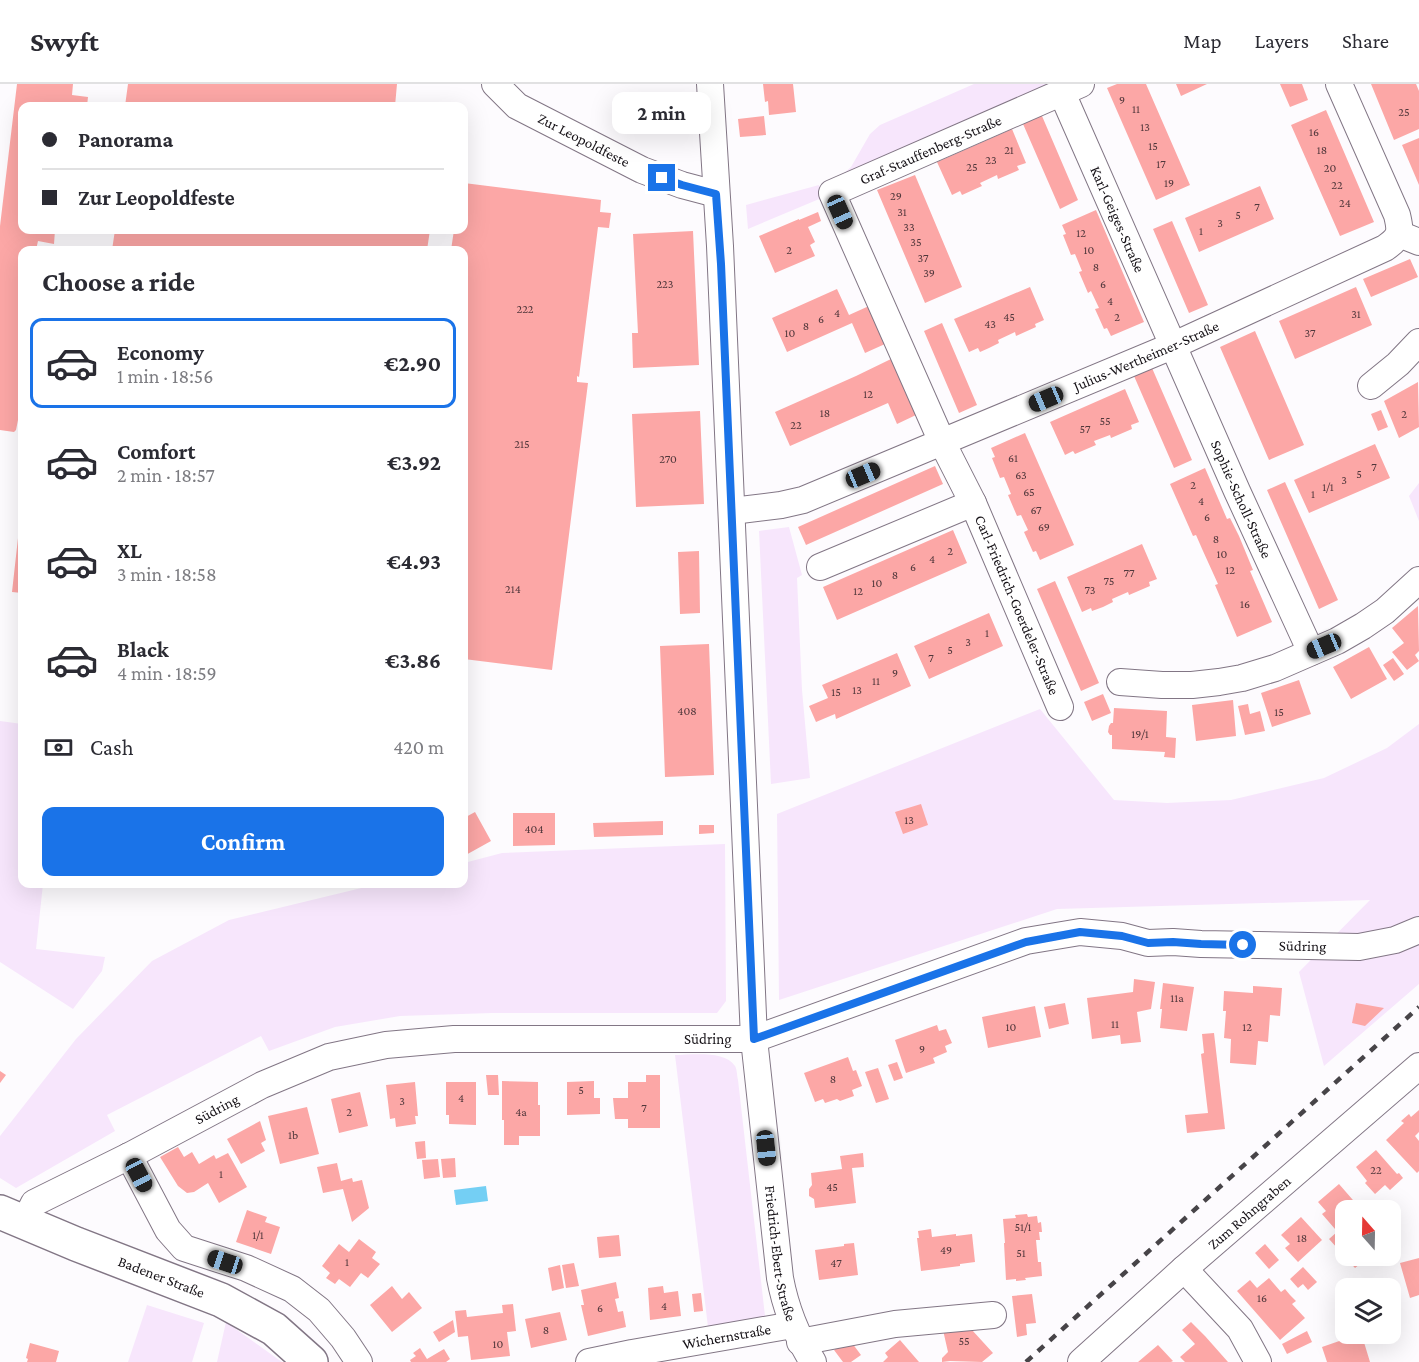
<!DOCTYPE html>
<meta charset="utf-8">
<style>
body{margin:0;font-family:"Crimson Pro",serif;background:#f7f7f7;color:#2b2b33;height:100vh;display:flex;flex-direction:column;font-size:22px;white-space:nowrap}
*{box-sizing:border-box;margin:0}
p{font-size:20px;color:#7c7c81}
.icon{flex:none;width:33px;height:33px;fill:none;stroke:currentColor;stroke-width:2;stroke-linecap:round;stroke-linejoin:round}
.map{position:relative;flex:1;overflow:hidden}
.drawer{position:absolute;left:18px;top:162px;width:450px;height:642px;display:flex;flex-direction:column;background:#fff;border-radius:12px;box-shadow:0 6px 24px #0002}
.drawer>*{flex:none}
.top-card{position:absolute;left:18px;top:18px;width:450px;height:132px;border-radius:12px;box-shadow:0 6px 24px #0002;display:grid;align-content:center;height:132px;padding:0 24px;background:#fff}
.needle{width:39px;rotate:340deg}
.fabs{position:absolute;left:1335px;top:1116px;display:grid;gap:12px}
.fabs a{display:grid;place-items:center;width:66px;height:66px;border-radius:12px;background:#fff;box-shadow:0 6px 24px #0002;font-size:30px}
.end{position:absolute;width:27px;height:27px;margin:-14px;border:8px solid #1a73e8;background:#fff;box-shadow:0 0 0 3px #fff}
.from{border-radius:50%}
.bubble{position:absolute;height:42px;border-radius:12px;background:#fff;box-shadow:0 6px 24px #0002;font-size:20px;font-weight:700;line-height:42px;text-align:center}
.car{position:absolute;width:18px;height:36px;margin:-18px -9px;border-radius:8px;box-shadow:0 0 4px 2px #0007;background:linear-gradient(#222 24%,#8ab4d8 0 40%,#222 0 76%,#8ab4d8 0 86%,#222 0)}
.top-card b{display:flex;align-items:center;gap:21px;height:57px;font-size:22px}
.top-card b+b{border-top:2px solid #e1e1e2}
.top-card i{width:15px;height:15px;background:#2b2b33}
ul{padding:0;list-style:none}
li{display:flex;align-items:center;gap:18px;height:90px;margin:0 12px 9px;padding:0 12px;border:3px solid transparent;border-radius:12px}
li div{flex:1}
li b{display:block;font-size:22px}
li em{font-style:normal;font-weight:700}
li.selected{border-color:#1a73e8}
li>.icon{width:54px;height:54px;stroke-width:1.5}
h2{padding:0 24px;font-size:27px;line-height:72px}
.pay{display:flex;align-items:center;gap:15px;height:66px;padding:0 24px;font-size:22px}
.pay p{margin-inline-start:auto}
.button{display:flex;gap:12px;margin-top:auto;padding:12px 24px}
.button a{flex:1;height:69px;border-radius:12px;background:#1a73e8;color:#fff;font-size:24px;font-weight:700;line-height:69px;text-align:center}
header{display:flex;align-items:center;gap:36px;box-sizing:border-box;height:84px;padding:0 30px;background:#fff;border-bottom:2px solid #e1e1e2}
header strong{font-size:28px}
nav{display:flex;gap:33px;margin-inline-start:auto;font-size:21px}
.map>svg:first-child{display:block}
.green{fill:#f7e6fc}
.water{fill:#74cff4}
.building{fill:#fca7a6}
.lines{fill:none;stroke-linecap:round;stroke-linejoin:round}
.minor-casing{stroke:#827685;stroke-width:28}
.primary-casing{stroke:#827685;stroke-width:36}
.minor{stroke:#fff;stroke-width:26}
.primary{stroke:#fff;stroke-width:33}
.rail{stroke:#474448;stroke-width:4.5;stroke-dasharray:8 8;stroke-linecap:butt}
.route{stroke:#1a73e8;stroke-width:8}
.labels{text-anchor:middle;stroke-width:5;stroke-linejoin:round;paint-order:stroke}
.number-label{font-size:12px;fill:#50373b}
.street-label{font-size:15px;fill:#161217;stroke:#fff}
</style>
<header>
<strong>Swyft</strong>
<nav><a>Map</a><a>Layers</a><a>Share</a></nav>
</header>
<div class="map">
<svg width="1419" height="1278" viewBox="0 0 1419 1278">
<rect width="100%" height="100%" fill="#fdfbfe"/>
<!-- green -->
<path class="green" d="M974,0H1054L842,91L851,83L870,50L880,41Z
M819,101L824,113L748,145L746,121Z
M1419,399V437L1409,412Z
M789,443L802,491L797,494L802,606L810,694L771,700L759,447Z
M1040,625L1114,716L1167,719L1231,716L1324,694L1387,664L1419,640V900L1324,982L1299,888L1370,816L1057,825L779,916L777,730Z
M0,637L22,640V800H43L36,865L105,873L102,887L73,925L0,878Z
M725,760L726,917L717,929H492L400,932L335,943L269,967L261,952L107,1031L115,1047L16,1104L0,1094V1052L76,955L152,877L229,836L378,800H464V779L502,769Z
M675,971C691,971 725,966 735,982C737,985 737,992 738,996L765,1232L708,1243Z
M147,1221L204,1239L192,1278H128Z
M226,1238L282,1278H217Z"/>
<!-- water -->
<path class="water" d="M486,1102L488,1117L456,1121L454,1106Z"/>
<!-- building -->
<path class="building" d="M17,0H73L72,11L88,13L87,22H22V146H55L54,160L38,157L36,166H22V296L18,336L16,346L14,348L0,346V142Z
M128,0H397L395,22H125Z
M763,0H793L796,28L769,31L768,17L765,18Z
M1117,0H1146L1190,101L1156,116L1107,4Z
M1176,0H1207L1181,12Z
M1280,0H1302L1308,16L1290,23Z
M1371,0H1416L1419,7V45L1394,56Z
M1039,25L1078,116L1060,125L1020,33Z
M1326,26L1374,138L1340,152L1291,41Z
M764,32L766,51L740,53L738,35Z
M1012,45L1026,79L1017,82L1019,86L998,95L997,91L980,99L982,102L962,111L960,107L952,111L937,78Z
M1419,54V101L1402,61Z
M915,91L962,203L925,219L877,106Z
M464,99L601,116L600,128L611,129L609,144L598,143L579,293L577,292V298L588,299L552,586L464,575V166H451L454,146H464Z
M1260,102L1274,135L1199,168L1185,134Z
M1096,126L1144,238L1111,252L1107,244L1104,245L1095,225L1099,224L1091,207L1088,209L1079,188L1082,187L1075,170L1071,171L1063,151L1066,150L1062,141Z
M818,128L821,137L808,143L815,158L810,161L815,172L775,189L759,152L799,135V136Z
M1172,137L1208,221L1189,229L1153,145Z
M115,146H430L427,166H112Z
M693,147L699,281L633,284L632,249H638L633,150Z
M1410,175L1418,193L1371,213L1363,195Z
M1030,203L1044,236L1035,240L1036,243L1016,252L1015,248L998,256L999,259L989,264L980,268L978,264L969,268L954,235Z
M1356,203L1372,241L1295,275L1279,237Z
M837,205L849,231L869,222L885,260L865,269L852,239L787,268L772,234Z
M942,239L977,321L959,329L924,247Z
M1255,247L1304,361L1269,376L1220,263Z
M891,275L916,331L897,340L888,319L790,362L775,328L856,292Z
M1152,284L1192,376L1174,384L1134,292Z
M1418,298L1419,343L1399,354L1384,317Z
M1125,305L1139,338L1131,341L1132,345L1111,354L1110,351L1094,357L1096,361L1075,370L1073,367L1065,371L1050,338Z
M1381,326L1388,343L1378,347L1371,330Z
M700,327L704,420L636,423L632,330Z
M1025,349L1074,461L1040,476L1036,467L1033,468L1024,448L1028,446L1021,431L1017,432L1008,411L1011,410L1004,393L1000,394L992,374L995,373L991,364Z
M1375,360L1390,394L1309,429L1294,396Z
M935,382L943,400L806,461L798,443Z
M1205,384L1227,435L1230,434L1239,452L1253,486L1250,487L1272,538L1237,553L1215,501L1218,500L1203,467L1196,451L1193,452L1170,400Z
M1285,398L1338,516L1319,525L1267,406Z
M19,445L22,446V509L12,508Z
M953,446L967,479L837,536L823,503Z
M1142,460L1157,495L1149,498L1150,502L1129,511L1128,508L1112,515L1113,518L1103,523L1092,527L1091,524L1082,528L1067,493Z
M699,467L700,529L680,530L678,468Z
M1055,497L1099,599L1081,607L1037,505Z
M1418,522L1419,567L1415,571L1419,577L1407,586L1392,568L1404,559L1392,544Z
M989,529L1003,562L929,595L914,562Z
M709,560L714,691L665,693L660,562Z
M1369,563L1387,595L1351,615L1333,583Z
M897,569L911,602L836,635L835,630L816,638L809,622L828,614L822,601Z
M1393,574L1404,590L1394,597L1383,581Z
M1299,596L1311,630L1272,643L1261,609Z
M1103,610L1111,629L1092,637L1084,618Z
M1233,616L1236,652L1196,657L1192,621Z
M1248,620L1250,630L1260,627L1265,647L1245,651L1238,622Z
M1114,624L1167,627L1166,653L1176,654L1175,674L1164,673L1165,668L1112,665V651H1110L1108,648L1109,642L1111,639H1113Z
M921,720L928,741L903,750L895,728Z
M475,728L491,757L464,772V734Z
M513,729H555V761L513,762Z
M663,737V751L594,753L593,739Z
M699,741H714V749L699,750Z
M1134,895L1155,898L1151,925L1137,928L1141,958L1121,960L1120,951L1092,955L1087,914L1133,908Z
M1163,899L1194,903L1187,947L1160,944L1162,925H1160Z
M1253,902L1282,904L1280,932L1270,931L1268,958L1258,957L1256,981L1230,979L1231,955L1224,954L1226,927H1223L1224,907L1253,909Z
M1065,919L1069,940L1049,945L1044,923Z
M1356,919L1384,924L1365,942L1352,939Z
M1035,922L1041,953L988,964L982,933Z
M937,941L939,947L946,945L952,959L945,962L947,968L933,974L935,979L906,989L895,956Z
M1214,949L1225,1045L1187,1049L1185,1031L1208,1029L1201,970L1204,969L1202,950Z
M848,973L853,987L856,986L862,1002L852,1006L854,1012L840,1017L837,1015L825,1019L823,1015L815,1018L804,989Z
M897,978L903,994L894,997L888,981Z
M878,984L889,1015L876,1019L865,988Z
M0,987L6,991L0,999Z
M486,991H498L499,1011H488Z
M646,991H660V1044H628V1035H615L613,1014H628V998H646Z
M502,997L538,998V1021H540V1052H519V1061H504V1036H502Z
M594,997V1014H600V1030L567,1031V998Z
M415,998L418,1032H415L416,1040L396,1043L395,1034L390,1035L386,1001Z
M446,998H476V1041L449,1040V1031H446Z
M360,1008L368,1042L339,1049L331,1015Z
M307,1023L319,1070L280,1080L268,1032Z
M1419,1026V1048L1415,1052L1419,1057V1087L1417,1089L1386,1056L1404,1039L1401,1037L1409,1030L1411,1033Z
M260,1037L266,1056L261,1059L265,1067L241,1080L227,1055Z
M425,1057L426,1074L417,1075L415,1058Z
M178,1063L184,1073L192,1068L199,1080L214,1071L216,1075L228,1069L247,1103L219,1119L208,1099L194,1108L187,1109L178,1102L160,1073Z
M1376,1066L1397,1090L1399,1089L1403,1094L1390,1106L1385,1101L1375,1110L1365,1099L1367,1097L1356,1083Z
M863,1069L864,1083L852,1084L856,1119L815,1124L814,1115L809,1112V1105L812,1101L811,1089L842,1085L840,1072Z
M455,1074L456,1093L443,1094L441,1075Z
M438,1075L440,1093L424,1095L422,1076Z
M337,1079L341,1097L352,1094L353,1098L362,1096L369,1124L352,1138L343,1105L323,1109L317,1083Z
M1339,1100L1359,1123L1355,1126H1346V1135L1335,1145L1322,1130L1326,1127L1318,1118Z
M1376,1116L1386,1126H1372L1369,1122Z
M247,1126L267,1133L265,1138L280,1143L271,1170L236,1158Z
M1027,1130L1028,1133L1037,1132L1038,1139L1041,1138L1042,1148H1039L1040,1156H1036L1038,1178H1041L1042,1192L1025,1194L1026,1196L1016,1197V1195L1006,1196L1004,1159H1005L1003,1135L1016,1134L1015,1131Z
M1301,1133L1322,1156L1298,1178L1285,1164L1290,1160L1281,1151Z
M1346,1140V1172H1362L1366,1175L1355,1184L1329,1155Z
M931,1145L932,1153L956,1150V1152L972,1150L975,1178L960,1180V1182L921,1187L917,1154H919L918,1147Z
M619,1151L621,1172L599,1174L597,1153Z
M359,1155L376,1168L372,1174L380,1180L368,1194L361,1189L350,1203L339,1195L335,1200L326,1194L330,1189L322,1182L339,1160L349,1168Z
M854,1159L858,1191L819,1196L815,1166L844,1162V1160Z
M1265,1160L1279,1176L1269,1185L1255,1169Z
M1419,1174V1211L1410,1214L1400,1179Z
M574,1179L579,1202L566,1204L562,1181Z
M560,1181L564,1204L552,1207L548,1184Z
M1303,1183L1317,1198L1308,1206L1303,1200L1298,1204L1290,1195Z
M1269,1194L1281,1208L1285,1205L1290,1211L1296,1217L1292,1220L1305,1234L1280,1256L1237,1207L1250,1196L1257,1204Z
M1363,1197L1367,1204H1348Z
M616,1198L619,1214L615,1215L618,1228L623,1227L626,1243L588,1252L581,1221H584L581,1206Z
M392,1202L402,1215L409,1208L422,1224L392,1248L370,1221Z
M663,1202L664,1209L678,1207L681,1232L650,1236L648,1204Z
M701,1209L703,1227L694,1228L692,1210Z
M1032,1210L1036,1239L1026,1240L1027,1251L1017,1253L1012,1212Z
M513,1220L516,1247L507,1248L510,1272L471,1276L468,1252L458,1253L455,1227L466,1226L467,1233L503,1229L502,1221Z
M560,1228L567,1256L531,1264L525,1235Z
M453,1236L455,1248L439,1258L433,1248Z
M1191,1238L1205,1252L1228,1278H1185L1180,1273L1195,1260L1182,1246Z
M971,1240L972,1246L993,1269L982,1278L950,1277L942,1278V1274L948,1268L943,1246Z
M1307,1247L1312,1258L1287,1270L1282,1260Z
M1348,1254L1350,1260L1363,1255L1370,1278H1327L1322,1263Z
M849,1255L861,1271L851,1278H843L834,1266Z
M900,1256L919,1278H883L888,1273L885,1269Z
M30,1259L59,1267L56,1278H27L28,1275L26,1274Z
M1158,1261L1173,1277L1171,1278H1138Z
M420,1264L427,1275L444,1265L450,1275L446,1278H411L410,1276L416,1272L413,1269Z"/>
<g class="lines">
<!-- minor casing -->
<g class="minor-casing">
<g id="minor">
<path id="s1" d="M495,0L517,22L642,86L682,101L716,110"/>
<path id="s2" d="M710,0L720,162L754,955L780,1194C786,1226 796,1251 813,1278"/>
<path id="s3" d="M1062,9L1237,407L1311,568"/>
<path d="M1399,150L1419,158"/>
<path d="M1371,302L1398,280L1419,258"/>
<path id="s4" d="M732,427L781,421L803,416L1172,262L1385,164C1401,153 1401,148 1397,131L1339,0"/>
<path d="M820,483L973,419"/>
<path d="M1120,598L1162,601H1192L1219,598L1242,594L1275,584L1337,557L1363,542L1385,527L1419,496"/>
<path id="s5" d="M1060,623L973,419L942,358L832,109L1081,0"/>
<path d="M129,1072L168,1146L184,1164L246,1184L292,1205L319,1226L343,1254L359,1278"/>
<path id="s6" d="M24,1139L34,1119L129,1072L262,1001L329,973L386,961L454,955H754L1026,857L1080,848L1122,852L1148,859L1173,858L1201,860L1359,863L1395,856L1419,846"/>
<path d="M1184,1185L1240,1245L1258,1278"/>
<path d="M800,1258L895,1240L993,1231"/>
<path id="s7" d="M589,1278L632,1269L793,1241"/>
<path id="s8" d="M1081,1278L1184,1185L1419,982"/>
</g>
</g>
<!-- primary casing -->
<g class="primary-casing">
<g id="primary">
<path id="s9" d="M0,1128L76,1160L221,1216L274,1245L311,1278"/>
</g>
</g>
<!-- minor -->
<use href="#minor" class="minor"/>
<!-- primary -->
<use href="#primary" class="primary"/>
<!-- rail -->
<path class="rail" d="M1026,1278L1419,923"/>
</g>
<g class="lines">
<!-- route -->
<path class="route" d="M662,94L682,101L716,110L721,180L754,955L1026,858L1080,848L1122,852L1148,859L1173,858L1201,860L1243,861"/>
</g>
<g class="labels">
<!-- number labels -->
<g class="number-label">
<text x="1122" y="20">9</text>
<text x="1136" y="29">11</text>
<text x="1404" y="32">25</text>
<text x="1145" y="47">13</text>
<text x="1314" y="52">16</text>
<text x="1153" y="66">15</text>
<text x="1009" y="70">21</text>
<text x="1322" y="70">18</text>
<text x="991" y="80">23</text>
<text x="1161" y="84">17</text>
<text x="972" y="87">25</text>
<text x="1330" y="88">20</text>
<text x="1169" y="103">19</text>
<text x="1337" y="105">22</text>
<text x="896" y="116">29</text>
<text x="1345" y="123">24</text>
<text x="1257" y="127">7</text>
<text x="902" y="132">31</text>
<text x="1238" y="135">5</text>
<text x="1220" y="143">3</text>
<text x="909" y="147">33</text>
<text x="1201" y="151">1</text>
<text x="1081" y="153">12</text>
<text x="916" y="162">35</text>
<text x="789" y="170">2</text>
<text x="1089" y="170">10</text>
<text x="923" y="178">37</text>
<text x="1096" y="187">8</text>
<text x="929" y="193">39</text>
<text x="665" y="204">223</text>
<text x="1103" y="204">6</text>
<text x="1110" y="221">4</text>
<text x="525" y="229">222</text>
<text x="837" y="233">4</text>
<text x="1356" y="234">31</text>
<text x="1009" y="237">45</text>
<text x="1117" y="237">2</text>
<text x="821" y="239">6</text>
<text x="990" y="244">43</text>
<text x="806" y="246">8</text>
<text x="790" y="253">10</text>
<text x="1310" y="253">37</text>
<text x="868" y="314">12</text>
<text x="825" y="333">18</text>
<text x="1404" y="334">2</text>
<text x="1105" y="341">55</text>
<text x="796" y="345">22</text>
<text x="1085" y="349">57</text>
<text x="522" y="364">215</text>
<text x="1013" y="378">61</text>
<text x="668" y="379">270</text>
<text x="1374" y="387">7</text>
<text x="1359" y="394">5</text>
<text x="1021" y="395">63</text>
<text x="1344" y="400">3</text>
<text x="1193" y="405">2</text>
<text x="1328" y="407">1/1</text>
<text x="1029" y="412">65</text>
<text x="1313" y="414">1</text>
<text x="1201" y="421">4</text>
<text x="1036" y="430">67</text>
<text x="1207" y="437">6</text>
<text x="1044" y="447">69</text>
<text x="1216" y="459">8</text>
<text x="950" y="471">2</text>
<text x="1222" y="474">10</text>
<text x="932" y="479">4</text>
<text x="913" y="487">6</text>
<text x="1230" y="490">12</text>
<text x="1129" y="493">77</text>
<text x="895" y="495">8</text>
<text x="1109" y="501">75</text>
<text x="877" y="503">10</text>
<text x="513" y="509">214</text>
<text x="1090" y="510">73</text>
<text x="858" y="511">12</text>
<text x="1245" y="524">16</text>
<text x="987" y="553">1</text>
<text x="968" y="562">3</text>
<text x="950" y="570">5</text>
<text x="931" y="578">7</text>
<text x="895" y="593">9</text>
<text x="876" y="601">11</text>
<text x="857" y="610">13</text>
<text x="836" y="612">15</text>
<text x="687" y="631">408</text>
<text x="1279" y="632">15</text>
<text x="1140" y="654">19/1</text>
<text x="909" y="740">13</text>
<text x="534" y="749">404</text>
<text x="1177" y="918">11a</text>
<text x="1115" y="944">11</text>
<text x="1011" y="947">10</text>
<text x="1247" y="947">12</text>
<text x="922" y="969">9</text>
<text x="833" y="999">8</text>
<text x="581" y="1010">5</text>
<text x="461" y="1018">4</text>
<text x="402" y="1021">3</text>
<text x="644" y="1028">7</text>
<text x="349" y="1032">2</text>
<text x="521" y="1032">4a</text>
<text x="293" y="1055">1b</text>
<text x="1376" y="1090">22</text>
<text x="221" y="1094">1</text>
<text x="832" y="1107">45</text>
<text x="1023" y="1147">51/1</text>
<text x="258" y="1155">1/1</text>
<text x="1302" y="1158">18</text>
<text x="946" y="1170">49</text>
<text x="1021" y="1173">51</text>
<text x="347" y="1182">1</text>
<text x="836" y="1183">47</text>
<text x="1262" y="1218">16</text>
<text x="664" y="1226">4</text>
<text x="600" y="1228">6</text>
<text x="546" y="1250">8</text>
<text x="964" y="1261">55</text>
<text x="498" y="1264">10</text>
</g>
<!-- street labels -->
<g class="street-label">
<text dy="5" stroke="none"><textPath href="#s1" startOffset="106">Zur Leopoldfeste</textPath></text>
<text dy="5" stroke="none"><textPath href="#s5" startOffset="670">Graf-Stauffenberg-Straße</textPath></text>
<text dy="5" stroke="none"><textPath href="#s3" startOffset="138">Karl-Geiges-Straße</textPath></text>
<text dy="5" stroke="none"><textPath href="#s4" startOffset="444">Julius-Wertheimer-Straße</textPath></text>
<text dy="5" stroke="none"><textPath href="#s3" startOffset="444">Sophie-Scholl-Straße</textPath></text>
<text transform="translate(1017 521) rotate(67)" y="5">Carl-Friedrich-Goerdeler-Straße</text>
<text dy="5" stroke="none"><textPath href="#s6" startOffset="1346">Südring</textPath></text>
<text dy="5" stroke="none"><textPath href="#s6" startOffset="732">Südring</textPath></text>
<text dy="5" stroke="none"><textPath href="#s6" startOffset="228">Südring</textPath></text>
<text dy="5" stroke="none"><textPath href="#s8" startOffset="225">Zum Rohngraben</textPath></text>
<text dy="5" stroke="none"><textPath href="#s2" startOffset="1172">Friedrich-Ebert-Straße</textPath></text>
<text dy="5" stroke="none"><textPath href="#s9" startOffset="174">Badener Straße</textPath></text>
<text dy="5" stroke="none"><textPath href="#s7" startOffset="140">Wichernstraße</textPath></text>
</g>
</g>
</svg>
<div class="fabs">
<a><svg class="needle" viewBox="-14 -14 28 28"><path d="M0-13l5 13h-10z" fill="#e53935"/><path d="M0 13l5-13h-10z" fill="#7c7c81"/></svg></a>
<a><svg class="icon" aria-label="layers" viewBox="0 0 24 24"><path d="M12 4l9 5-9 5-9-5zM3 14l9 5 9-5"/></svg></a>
</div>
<i class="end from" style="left:1243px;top:861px"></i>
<i class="end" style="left:662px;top:94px"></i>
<div class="bubble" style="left:612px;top:8px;width:99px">2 min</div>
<i class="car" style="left:840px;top:128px;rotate:156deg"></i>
<i class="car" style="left:1046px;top:315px;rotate:247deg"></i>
<i class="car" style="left:863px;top:391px;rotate:67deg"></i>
<i class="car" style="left:1324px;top:562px;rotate:247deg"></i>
<i class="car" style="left:766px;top:1064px;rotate:174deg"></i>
<i class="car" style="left:139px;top:1091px;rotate:152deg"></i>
<i class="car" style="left:225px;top:1178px;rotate:288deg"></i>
<div class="top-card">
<b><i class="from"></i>Panorama</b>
<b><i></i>Zur Leopoldfeste</b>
</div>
<section class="drawer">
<h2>Choose a ride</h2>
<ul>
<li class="selected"><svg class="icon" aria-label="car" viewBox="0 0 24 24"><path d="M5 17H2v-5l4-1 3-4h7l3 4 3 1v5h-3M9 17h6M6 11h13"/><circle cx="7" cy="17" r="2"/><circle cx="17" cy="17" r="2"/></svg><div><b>Economy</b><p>1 min · 18:56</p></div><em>€2.90</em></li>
<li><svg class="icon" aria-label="car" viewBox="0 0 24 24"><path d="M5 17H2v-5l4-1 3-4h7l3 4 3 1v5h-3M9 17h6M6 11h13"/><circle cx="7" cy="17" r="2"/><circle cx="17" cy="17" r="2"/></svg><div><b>Comfort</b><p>2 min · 18:57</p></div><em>€3.92</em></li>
<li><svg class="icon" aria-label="car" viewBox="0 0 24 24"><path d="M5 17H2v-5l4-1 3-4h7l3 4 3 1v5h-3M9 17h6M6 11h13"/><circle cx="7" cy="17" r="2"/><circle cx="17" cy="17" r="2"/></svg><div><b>XL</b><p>3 min · 18:58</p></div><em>€4.93</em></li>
<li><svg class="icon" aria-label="car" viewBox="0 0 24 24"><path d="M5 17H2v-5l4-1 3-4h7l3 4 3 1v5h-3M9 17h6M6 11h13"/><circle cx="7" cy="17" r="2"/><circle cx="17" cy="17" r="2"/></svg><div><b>Black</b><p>4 min · 18:59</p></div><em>€3.86</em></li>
</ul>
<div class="pay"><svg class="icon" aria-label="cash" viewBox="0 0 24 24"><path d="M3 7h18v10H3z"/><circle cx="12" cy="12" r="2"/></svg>Cash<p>420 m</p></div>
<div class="button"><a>Confirm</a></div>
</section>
</div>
